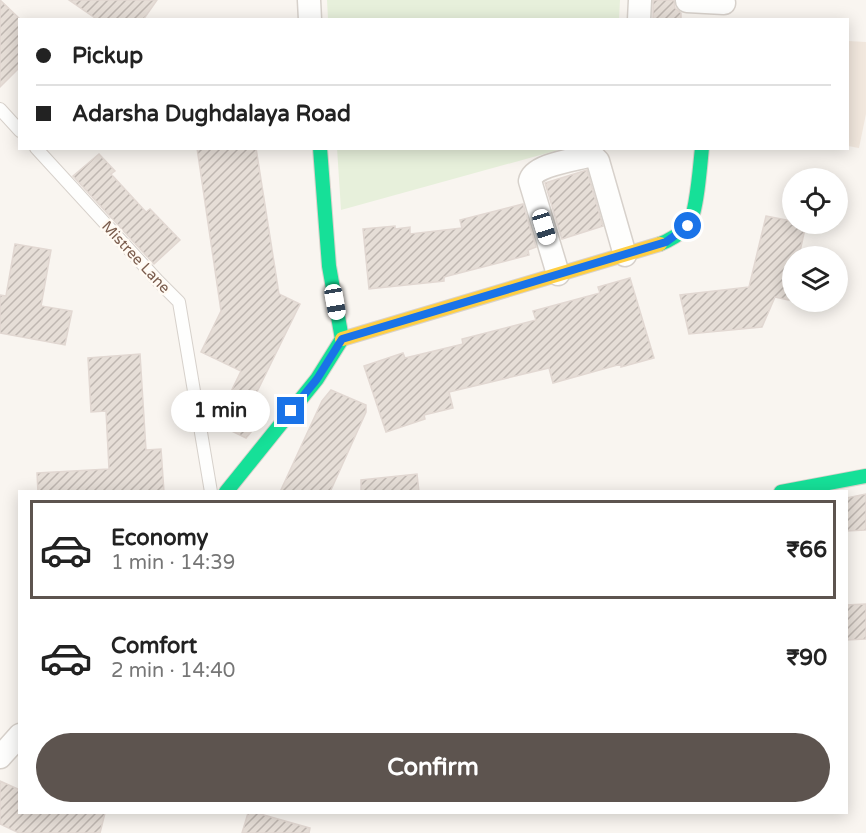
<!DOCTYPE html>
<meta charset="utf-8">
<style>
body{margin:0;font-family:"Varela Round",sans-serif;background:#f6f6f6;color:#222;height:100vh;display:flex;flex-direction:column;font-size:22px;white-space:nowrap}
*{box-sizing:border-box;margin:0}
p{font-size:20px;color:#767676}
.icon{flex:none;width:33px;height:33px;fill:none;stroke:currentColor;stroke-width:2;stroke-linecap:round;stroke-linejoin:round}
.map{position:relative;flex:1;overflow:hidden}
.drawer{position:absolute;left:18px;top:490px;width:830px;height:324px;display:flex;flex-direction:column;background:#fff;border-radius:0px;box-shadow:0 3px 15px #0003}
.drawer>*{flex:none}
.banner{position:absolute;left:18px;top:18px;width:831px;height:132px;border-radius:0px;box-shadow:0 3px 15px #0003;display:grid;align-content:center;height:132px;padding:0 18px;background:#fff}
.fabs{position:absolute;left:782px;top:168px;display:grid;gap:12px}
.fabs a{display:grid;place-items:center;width:66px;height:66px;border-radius:50%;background:#fff;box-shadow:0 3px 15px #0003;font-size:30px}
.end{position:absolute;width:27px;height:27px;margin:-14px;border:8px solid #1a73e8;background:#fff;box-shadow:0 0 0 3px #fff}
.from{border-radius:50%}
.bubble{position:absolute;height:42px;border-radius:21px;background:#fff;box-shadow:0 3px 15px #0003;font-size:20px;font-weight:800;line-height:42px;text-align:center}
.car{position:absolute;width:18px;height:36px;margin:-18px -9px;border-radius:8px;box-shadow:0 0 4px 2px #0007;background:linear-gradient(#fff 24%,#345 0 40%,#fff 0 76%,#345 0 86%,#fff 0)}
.banner b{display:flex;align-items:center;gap:21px;height:57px;font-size:22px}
.banner b+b{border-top:2px solid #e0e0e0}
.banner i{width:15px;height:15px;background:#222}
ul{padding:10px 0 0;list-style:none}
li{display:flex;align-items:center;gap:18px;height:99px;margin:0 12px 9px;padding:0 6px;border:3px solid transparent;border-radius:0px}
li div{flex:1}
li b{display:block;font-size:22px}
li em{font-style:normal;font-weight:800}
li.on{border-color:#5d544f}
li>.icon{width:54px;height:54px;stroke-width:1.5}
.cta{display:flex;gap:12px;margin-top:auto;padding:12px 18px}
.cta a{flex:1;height:69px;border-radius:36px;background:#5d544f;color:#fff;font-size:24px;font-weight:800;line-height:69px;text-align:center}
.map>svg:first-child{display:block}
.residential{fill:#f2e8de}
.green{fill:#e7f0db}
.building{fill:url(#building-hatch);stroke:#e2d8d2;stroke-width:1.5}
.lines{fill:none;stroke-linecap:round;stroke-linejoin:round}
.lane-casing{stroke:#d7d1cb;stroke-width:14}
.street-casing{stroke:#d7d1cb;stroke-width:25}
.fast-casing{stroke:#d9d2cb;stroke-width:16}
.slow-casing{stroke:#d9d2cb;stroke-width:16}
.lane{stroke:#fefefd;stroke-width:12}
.street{stroke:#fefefd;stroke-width:22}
.fast{stroke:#16e098;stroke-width:14}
.slow{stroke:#ffcf43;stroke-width:14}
.route{stroke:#1a73e8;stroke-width:8}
.labels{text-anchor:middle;stroke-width:5;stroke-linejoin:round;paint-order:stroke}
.street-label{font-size:15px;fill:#7a5c4d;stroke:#fffaf3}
</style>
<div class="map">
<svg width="866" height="833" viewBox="0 0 866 833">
<defs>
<pattern id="building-hatch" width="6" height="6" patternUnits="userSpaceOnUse" patternTransform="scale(1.5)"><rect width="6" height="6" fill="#e6ded7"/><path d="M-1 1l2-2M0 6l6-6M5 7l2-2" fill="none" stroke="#bfb7b1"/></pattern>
</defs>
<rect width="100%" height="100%" fill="#f9f5f0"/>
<!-- residential -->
<path class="residential" d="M848,41L866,42V114L859,148L848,146Z"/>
<!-- green -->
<path class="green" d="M327,0H620L619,20L328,19Z
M337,148H562V149L341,210Z"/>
<!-- building -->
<path class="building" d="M0,0L20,19V67L0,87Z
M69,0H157L143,20H98Z
M653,0H674L675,8L681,13V20H653Z
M197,148H256L279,294L300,304L251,404L264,410L256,426L246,438L211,421L222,400L226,402L241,371L201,352L221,311Z
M99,154L115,171L111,174L146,212L150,209L180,240L154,264L73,176Z
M587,170L603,226L562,239L545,183Z
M523,204L536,247L528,250L529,255L444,277V281L369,289L363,229L395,226V229L410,227V234L462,228L460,220Z
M766,216L792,221V224H806L799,256H792V288L789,300L775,297L762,327L689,334L680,295L749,287Z
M15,244L51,250L41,306L72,311L65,345L0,333V295L6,296Z
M630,278L654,358L621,367V364L553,383L549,368L449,392L453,408L424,415L425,419L386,432L364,366L403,353L405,358L463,344L462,339L536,320L533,311L600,293L598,287Z
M140,354L146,450L161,449L164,492H38L37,473L109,469L106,411L91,412L88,358Z
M331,390L366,405V412L330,492H280L322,401Z
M417,474L419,492H361V480Z
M866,494V530L846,531V498Z
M866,604V639L846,640V605Z
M0,781L20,790V813H105L100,833H19L0,824Z
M248,813H257L310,828L309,833H242Z"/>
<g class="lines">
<!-- lane casing -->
<g class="lane-casing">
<path id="lane" d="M0,109L20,131
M36,148L158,281L179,302L211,492"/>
</g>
<!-- street casing -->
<g class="street-casing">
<path id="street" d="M309,0L310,20
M687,1L724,3
M639,20L640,0
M558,274L530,181C533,165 573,160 588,156L594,157L598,161L625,255
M0,757L20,735"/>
</g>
<!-- fast casing -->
<g class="fast-casing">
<path id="fast" d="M660,244C668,241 682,233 688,226C697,214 700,165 702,148
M226,492L317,379L342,339L329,266L320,148
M781,492L866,476"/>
</g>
<!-- slow casing -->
<g class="slow-casing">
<path id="slow" d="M342,339L660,244"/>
</g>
<!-- lane -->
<use href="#lane" class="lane"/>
<!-- street -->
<use href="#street" class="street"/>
<!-- fast -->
<use href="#fast" class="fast"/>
<!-- slow -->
<use href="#slow" class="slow"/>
</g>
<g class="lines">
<!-- route -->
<path class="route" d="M291,411L317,379L342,339L666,242L688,226"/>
</g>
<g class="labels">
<!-- street labels -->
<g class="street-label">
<text transform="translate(136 257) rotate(47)" y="5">Mistree Lane</text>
</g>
</g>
</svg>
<div class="fabs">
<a><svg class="icon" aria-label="locate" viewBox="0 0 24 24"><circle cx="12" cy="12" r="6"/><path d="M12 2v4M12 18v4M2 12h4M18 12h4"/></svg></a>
<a><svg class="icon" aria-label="layers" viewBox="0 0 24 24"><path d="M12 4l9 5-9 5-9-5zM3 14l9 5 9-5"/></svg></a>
</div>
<i class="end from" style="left:688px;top:226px"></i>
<i class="end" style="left:291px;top:411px"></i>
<div class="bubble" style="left:171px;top:390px;width:99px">1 min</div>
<i class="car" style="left:544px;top:227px;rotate:163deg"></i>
<i class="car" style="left:335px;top:302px;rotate:170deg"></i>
<div class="banner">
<b><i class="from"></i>Pickup</b>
<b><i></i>Adarsha Dughdalaya Road</b>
</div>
<section class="drawer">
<ul>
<li class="on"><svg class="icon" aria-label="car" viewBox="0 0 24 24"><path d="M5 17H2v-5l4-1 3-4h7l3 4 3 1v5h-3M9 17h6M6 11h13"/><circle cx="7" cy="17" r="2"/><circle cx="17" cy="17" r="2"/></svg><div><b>Economy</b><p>1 min · 14:39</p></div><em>₹66</em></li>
<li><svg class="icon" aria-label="car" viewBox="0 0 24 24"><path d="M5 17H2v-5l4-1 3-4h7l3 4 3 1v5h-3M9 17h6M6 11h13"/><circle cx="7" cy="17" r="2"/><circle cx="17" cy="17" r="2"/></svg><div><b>Comfort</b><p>2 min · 14:40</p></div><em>₹90</em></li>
</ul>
<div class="cta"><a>Confirm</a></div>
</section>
</div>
